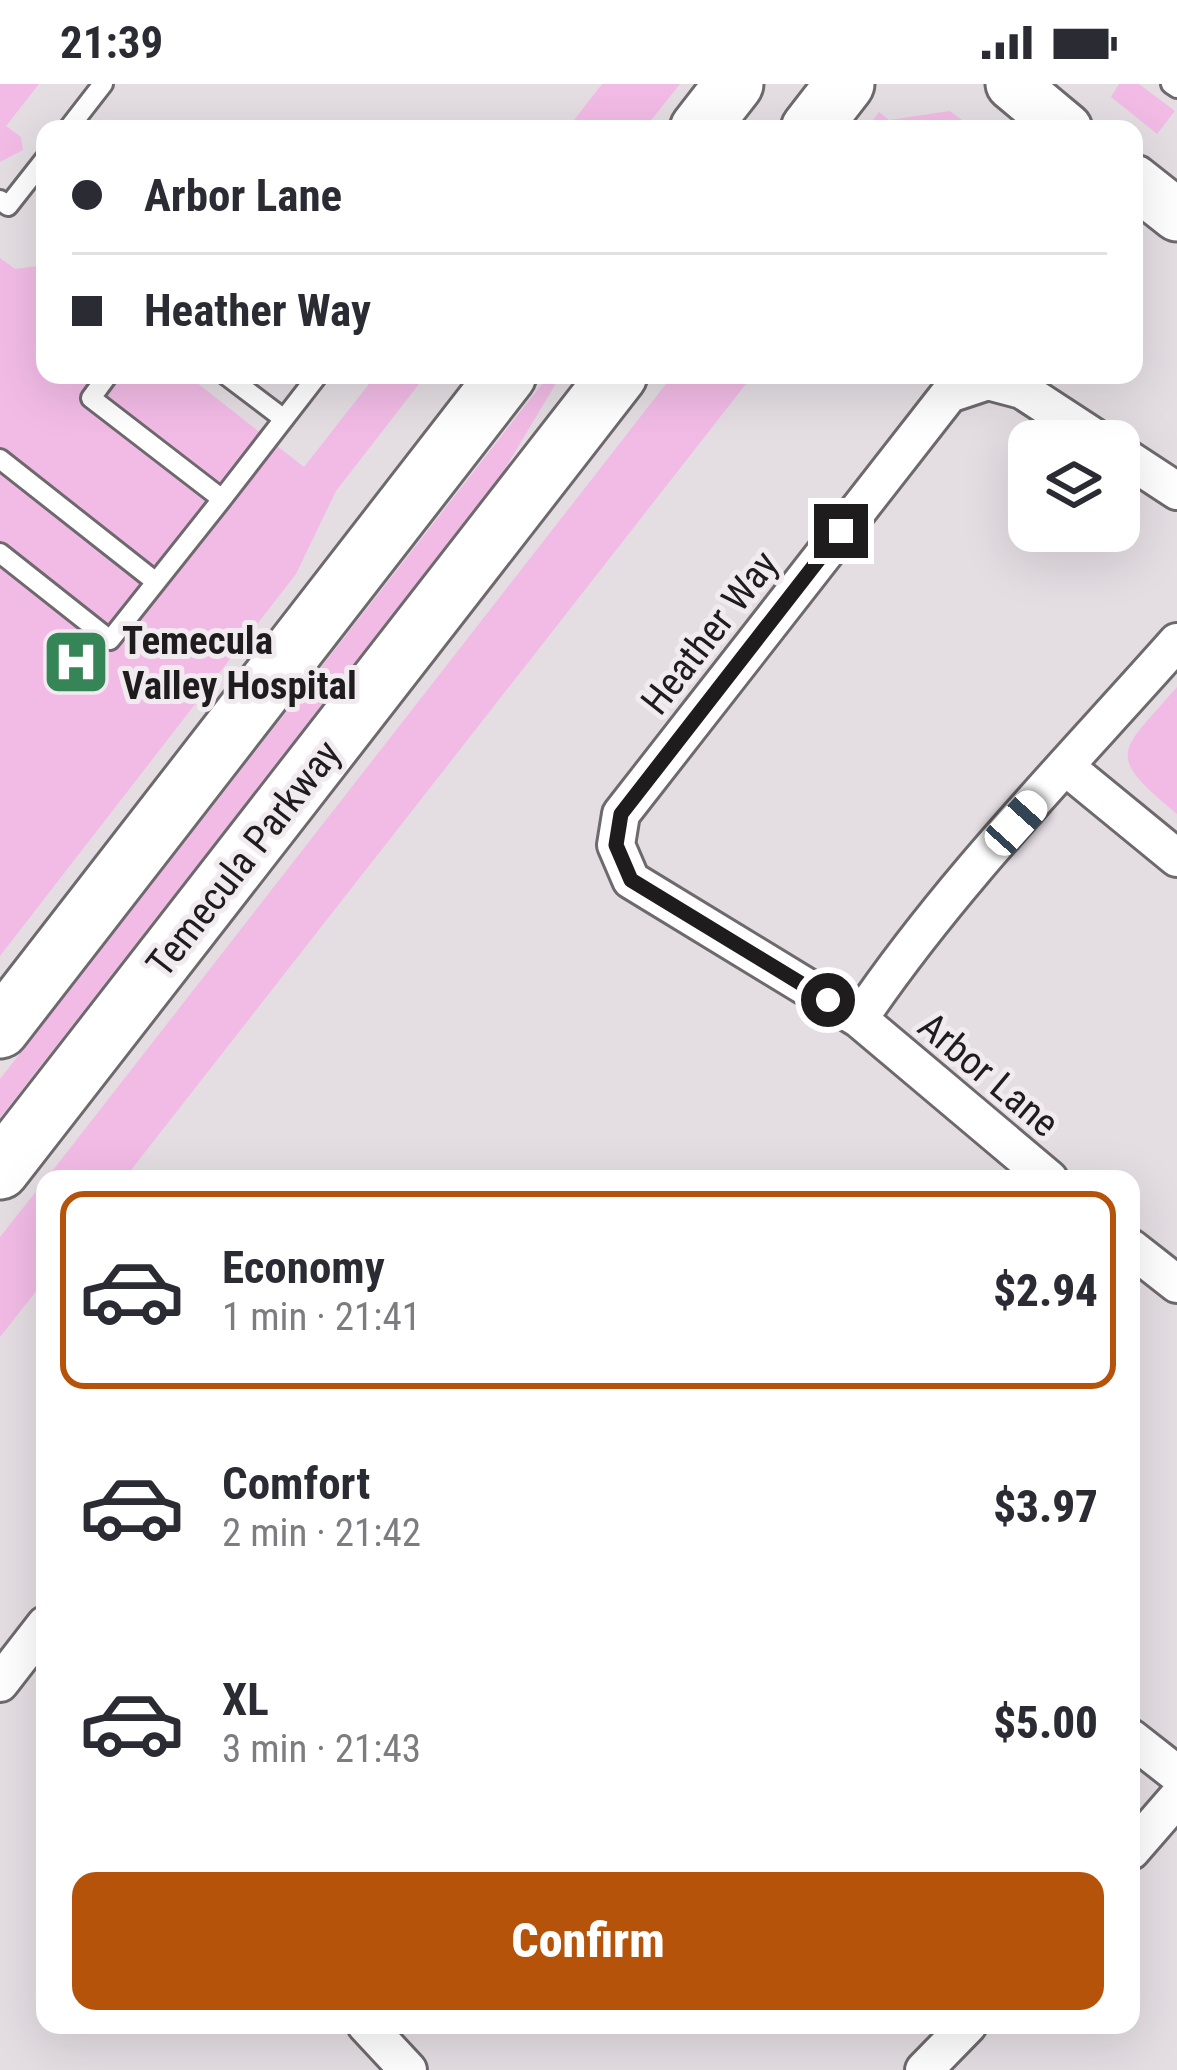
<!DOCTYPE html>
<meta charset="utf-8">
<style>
body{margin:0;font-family:"Roboto Condensed",sans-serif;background:#f7f7f7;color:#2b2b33;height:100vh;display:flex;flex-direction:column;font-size:45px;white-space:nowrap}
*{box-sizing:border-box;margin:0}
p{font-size:39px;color:#7c7c81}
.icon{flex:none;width:66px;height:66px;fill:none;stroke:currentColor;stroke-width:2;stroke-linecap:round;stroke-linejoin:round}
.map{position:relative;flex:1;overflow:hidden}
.side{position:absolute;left:36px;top:1086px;width:1104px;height:864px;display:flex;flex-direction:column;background:#fff;border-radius:24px;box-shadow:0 12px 48px #0002}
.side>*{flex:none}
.banner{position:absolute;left:36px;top:36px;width:1107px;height:264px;border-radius:24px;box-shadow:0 12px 48px #0002;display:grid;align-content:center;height:264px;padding:0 36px;background:#fff}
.tools{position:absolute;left:1008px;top:336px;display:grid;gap:24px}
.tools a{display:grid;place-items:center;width:132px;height:132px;border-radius:24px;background:#fff;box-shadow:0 12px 48px #0002;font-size:60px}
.end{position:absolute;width:54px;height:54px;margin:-27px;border:15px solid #1e1c1d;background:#fff;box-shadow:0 0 0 6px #fff}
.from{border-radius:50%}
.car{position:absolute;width:36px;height:72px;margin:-36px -18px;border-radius:15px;box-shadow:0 0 9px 3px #0007;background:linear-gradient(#fff 24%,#345 0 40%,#fff 0 76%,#345 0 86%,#fff 0)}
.banner b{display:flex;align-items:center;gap:42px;height:114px;font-size:45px}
.banner b+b{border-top:3px solid #e1e1e2}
.banner i{width:30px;height:30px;background:#2b2b33}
ul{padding:21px 0 0;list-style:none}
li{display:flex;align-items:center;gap:36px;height:198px;margin:0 24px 18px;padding:0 12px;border:6px solid transparent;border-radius:24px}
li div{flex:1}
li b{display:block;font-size:45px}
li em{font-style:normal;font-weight:800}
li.selected{border-color:#b45309}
li>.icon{width:108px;height:108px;stroke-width:1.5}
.primary-button{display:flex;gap:24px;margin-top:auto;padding:24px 36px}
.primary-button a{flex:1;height:138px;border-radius:24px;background:#b45309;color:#fff;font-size:48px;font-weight:800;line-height:138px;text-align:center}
.status{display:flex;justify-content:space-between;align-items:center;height:84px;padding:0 60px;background:#fff;direction:ltr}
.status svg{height:33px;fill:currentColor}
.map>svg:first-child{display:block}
.green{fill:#f2bbe6}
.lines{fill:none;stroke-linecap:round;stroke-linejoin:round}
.lane-casing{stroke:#6e696d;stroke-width:24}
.street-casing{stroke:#6e696d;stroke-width:42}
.secondary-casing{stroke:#6e696d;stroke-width:57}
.primary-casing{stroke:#6e696d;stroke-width:63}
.lane{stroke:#fff;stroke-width:18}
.street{stroke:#fff;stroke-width:36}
.secondary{stroke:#fff;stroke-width:51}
.primary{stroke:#fff;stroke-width:57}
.route{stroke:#1e1c1d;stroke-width:15}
.labels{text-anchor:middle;stroke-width:10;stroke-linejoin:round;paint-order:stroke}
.street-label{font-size:39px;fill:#1e1c1d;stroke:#f1ebf0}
.poi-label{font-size:39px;font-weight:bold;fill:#1e1c1d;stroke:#f1ebf0;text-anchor:start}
</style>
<div class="status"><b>21:39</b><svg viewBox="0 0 49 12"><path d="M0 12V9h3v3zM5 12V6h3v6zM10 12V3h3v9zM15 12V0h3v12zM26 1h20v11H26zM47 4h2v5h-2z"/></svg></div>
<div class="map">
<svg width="1177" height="1986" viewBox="0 0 1177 1986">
<rect width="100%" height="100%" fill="#e4dee3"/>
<!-- green -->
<path class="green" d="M0,0H39L6,42L21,53L23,66L0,78Z
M602,0H680L644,45H567Z
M1119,0H1139L1175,27L1157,50L1111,13Z
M950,27L974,45H866L879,28L889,36Z
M0,174L15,185L45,181V291H187L304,383L376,291H426L336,407L296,490L0,872Z
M549,291H561L503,388L0,1034V995Z
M673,291H753L124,1095H46Z
M1177,603V730C1103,669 1120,669 1177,603Z
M45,1096V1196L0,1253V1153Z"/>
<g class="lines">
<!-- lane casing -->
<g class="lane-casing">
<path id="lane" d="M1171,0L1177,4
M68,45L103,0
M0,116L8,122L45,75
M108,291L91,314L222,415L318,291
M226,291L284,335
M0,375L156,498
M0,469L110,556L222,415"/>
</g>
<!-- street casing -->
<g class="street-casing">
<path id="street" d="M1119,369L1177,407
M1066,683L1177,774
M859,935C951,799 1068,681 1177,558
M1049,1095L859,935L631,796L616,761L621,730L949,310L988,297L1022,306L1100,357
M1131,1164L1177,1200
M0,1599L45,1541
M1131,1654L1177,1690
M1131,1767L1177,1714
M366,1941L408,1986
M924,1986L968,1941"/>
</g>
<!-- secondary casing -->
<g class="secondary-casing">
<path id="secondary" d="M1012,0L1066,45
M1134,97L1177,131"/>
</g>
<!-- primary casing -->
<g class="primary-casing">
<path id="primary" d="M699,45L734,0
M810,45L845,0
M0,945L507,291
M0,1086L618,291"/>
</g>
<!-- lane -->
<use href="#lane" class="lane"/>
<!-- street -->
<use href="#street" class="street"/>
<!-- secondary -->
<use href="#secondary" class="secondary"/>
<!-- primary -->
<use href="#primary" class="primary"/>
</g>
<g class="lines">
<!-- route -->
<path class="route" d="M828,916L631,796L616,761L621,730L841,447"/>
</g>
<!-- icons -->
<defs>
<g id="hospital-square" transform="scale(3.45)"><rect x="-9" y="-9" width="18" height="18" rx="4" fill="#358556" stroke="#f1ebf0"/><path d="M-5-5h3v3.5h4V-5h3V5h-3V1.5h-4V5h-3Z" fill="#fff"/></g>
</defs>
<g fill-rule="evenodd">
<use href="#hospital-square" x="76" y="578"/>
</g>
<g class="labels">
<!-- street labels -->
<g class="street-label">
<text transform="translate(709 548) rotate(-52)" y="14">Heather Way</text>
<text transform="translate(243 774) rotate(-52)" y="14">Temecula Parkway</text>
<text transform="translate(989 990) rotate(40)" y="14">Arbor Lane</text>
</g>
<!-- poi labels -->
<g class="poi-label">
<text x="122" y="570">Temecula<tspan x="122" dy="45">Valley Hospital</tspan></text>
</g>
</g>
</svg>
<div class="tools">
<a><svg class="icon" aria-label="layers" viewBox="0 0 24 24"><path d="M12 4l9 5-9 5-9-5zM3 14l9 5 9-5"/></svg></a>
</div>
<i class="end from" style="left:828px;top:916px"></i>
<i class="end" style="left:841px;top:447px"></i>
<i class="car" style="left:1016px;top:739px;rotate:42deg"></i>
<div class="banner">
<b><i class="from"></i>Arbor Lane</b>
<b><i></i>Heather Way</b>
</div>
<section class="side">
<ul>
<li class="selected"><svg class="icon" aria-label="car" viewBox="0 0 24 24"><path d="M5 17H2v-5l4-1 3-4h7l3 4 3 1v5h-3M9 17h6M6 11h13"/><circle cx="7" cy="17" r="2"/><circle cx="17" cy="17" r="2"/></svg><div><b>Economy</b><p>1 min · 21:41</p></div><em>$2.94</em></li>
<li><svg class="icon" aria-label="car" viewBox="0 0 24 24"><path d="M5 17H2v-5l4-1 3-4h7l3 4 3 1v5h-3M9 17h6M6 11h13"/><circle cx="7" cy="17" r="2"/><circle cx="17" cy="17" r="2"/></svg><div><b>Comfort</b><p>2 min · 21:42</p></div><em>$3.97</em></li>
<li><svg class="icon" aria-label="car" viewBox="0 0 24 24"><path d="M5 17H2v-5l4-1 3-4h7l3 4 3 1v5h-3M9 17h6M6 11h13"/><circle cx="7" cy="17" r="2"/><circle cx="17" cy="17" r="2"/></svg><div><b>XL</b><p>3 min · 21:43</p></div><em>$5.00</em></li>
</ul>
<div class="primary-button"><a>Confirm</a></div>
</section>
</div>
